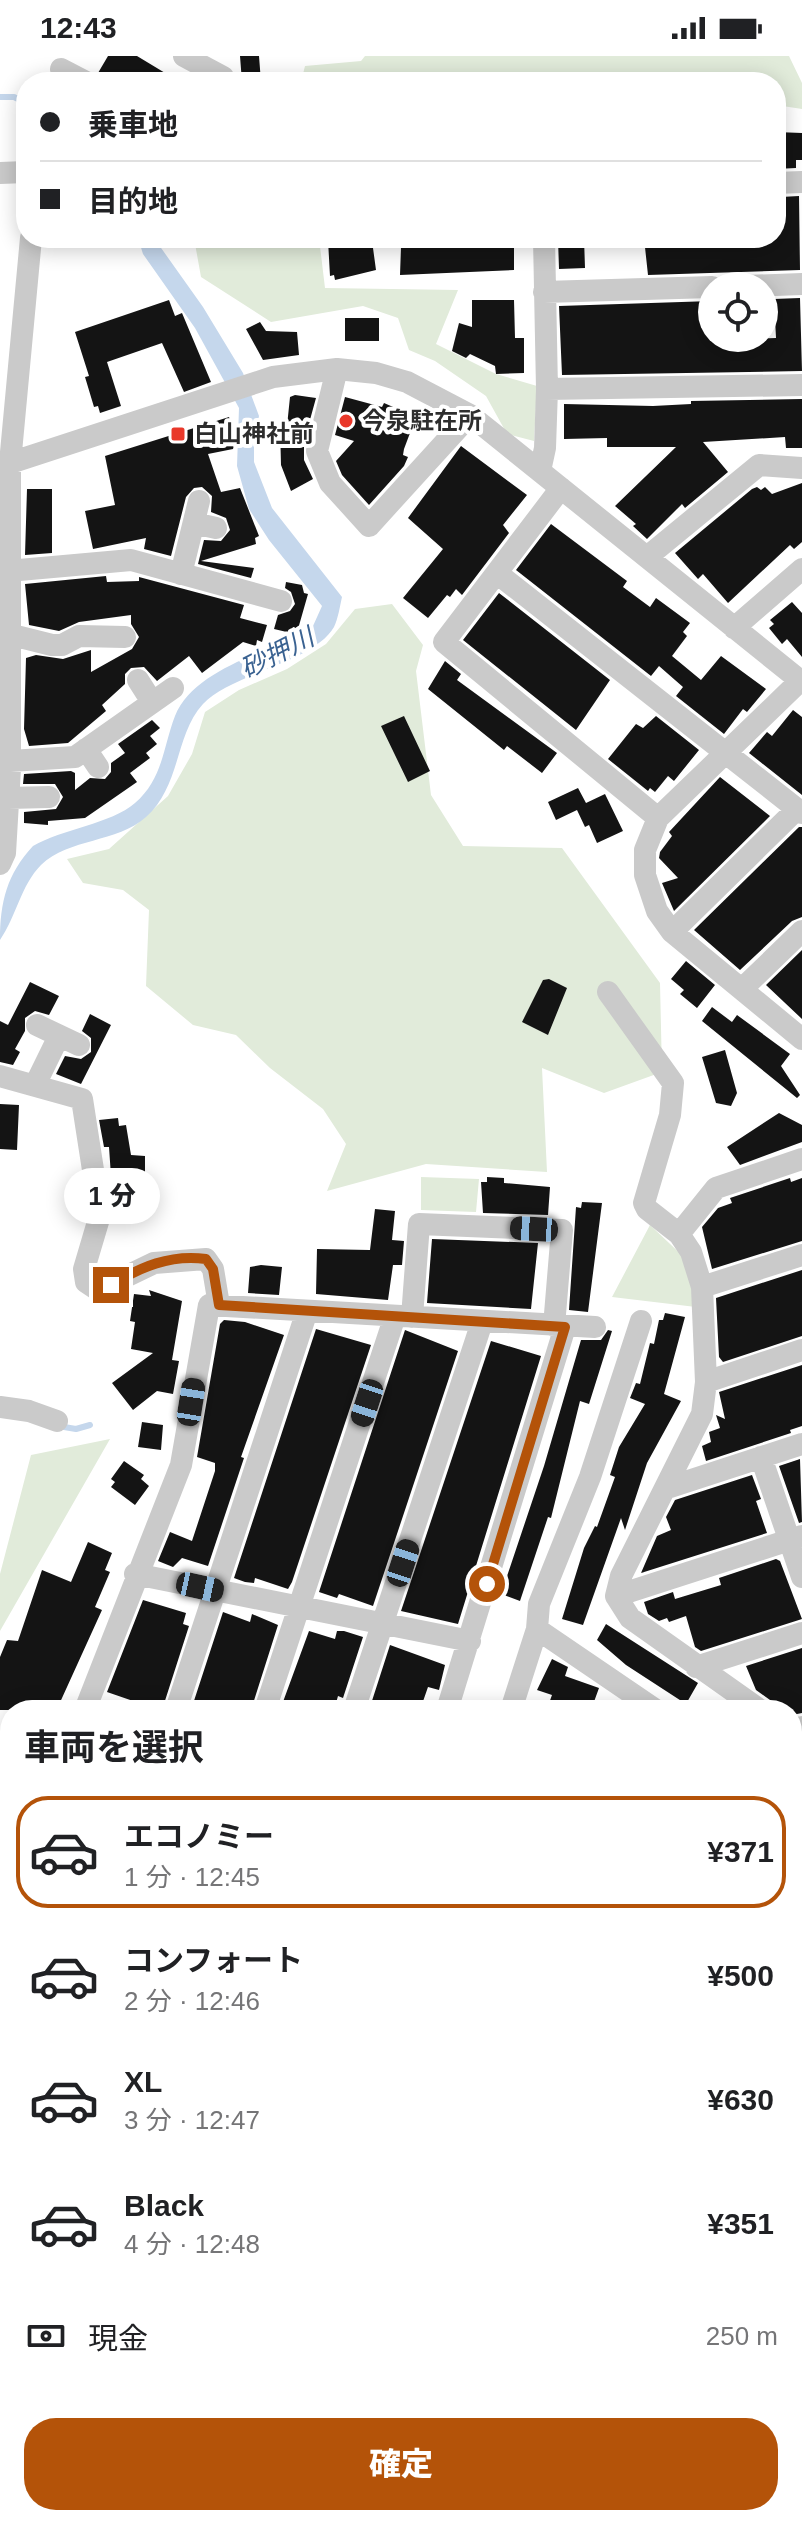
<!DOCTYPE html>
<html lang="ja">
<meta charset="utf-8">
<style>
body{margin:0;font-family:Arial,"Noto Sans JP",sans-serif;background:#f6f6f6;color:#202124;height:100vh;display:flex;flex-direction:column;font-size:30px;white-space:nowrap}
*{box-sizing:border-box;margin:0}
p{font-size:26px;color:#757577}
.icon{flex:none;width:44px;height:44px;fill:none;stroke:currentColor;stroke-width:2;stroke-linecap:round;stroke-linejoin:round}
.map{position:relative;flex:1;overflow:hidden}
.side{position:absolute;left:0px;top:1644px;width:802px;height:826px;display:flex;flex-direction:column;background:#fff;border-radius:32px 32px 0 0;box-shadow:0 4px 20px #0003}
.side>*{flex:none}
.top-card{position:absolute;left:16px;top:16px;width:770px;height:176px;border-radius:32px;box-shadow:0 4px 20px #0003;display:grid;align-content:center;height:176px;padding:0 24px;background:#fff}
.buttons{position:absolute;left:698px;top:216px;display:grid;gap:16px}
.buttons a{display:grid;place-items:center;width:80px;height:80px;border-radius:50%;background:#fff;box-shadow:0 4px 20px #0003;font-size:40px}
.end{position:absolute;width:36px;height:36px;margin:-18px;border:10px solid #b45309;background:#fff;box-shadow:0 0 0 4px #fff}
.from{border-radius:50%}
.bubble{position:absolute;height:56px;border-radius:28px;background:#fff;box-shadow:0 4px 20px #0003;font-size:26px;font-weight:800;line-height:56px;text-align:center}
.car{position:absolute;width:24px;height:48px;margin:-24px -12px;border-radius:10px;box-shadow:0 0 6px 2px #0007;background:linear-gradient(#222 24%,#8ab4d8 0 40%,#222 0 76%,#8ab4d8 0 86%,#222 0)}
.top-card b{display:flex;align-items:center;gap:28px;height:76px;font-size:30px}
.top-card b+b{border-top:2px solid #e0e0e0}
.top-card i{width:20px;height:20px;background:#202124}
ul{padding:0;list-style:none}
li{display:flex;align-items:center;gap:24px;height:112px;margin:0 16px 12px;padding:0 8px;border:4px solid transparent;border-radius:32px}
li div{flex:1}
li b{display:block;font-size:30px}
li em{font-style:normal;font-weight:800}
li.current{border-color:#b45309}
li>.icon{width:72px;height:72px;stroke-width:1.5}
h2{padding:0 24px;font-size:36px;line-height:96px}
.pay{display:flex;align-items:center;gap:20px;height:88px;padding:0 24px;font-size:30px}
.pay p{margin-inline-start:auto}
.action{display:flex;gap:16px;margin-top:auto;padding:16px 24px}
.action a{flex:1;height:92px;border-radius:32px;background:#b45309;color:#fff;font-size:32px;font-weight:800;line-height:92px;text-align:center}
.status{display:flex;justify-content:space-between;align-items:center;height:56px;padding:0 40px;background:#fff;direction:ltr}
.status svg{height:22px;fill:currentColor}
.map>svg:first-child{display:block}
.green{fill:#e1ebda}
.water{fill:#c5d7ec}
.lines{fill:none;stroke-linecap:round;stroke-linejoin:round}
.stream{stroke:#c5d7ec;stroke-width:6}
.building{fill:#141414}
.minor{stroke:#cacaca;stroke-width:22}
.route{stroke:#b45309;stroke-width:10}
.poi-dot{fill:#e9382a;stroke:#fff;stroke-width:3}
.labels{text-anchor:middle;stroke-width:8;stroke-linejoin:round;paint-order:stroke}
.poi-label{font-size:24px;font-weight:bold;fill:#2d2d2d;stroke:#fff;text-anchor:start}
.water-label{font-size:26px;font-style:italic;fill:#3a6291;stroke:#fff}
</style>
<div class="status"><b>12:43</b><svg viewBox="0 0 49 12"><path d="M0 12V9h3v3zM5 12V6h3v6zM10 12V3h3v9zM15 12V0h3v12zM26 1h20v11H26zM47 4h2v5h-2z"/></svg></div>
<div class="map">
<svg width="802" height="2469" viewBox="0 0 802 2469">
<rect width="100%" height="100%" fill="#fff"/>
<!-- green -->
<path class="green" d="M365,0H789L802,27V53L776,49V26H301L305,10L361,5Z
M194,182H319L325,232L458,234L436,288L496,318L537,330L534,385L507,378L486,340L435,305L409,294L398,262L363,250L271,266L201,221Z
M392,548L423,589L416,615L431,739L463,790L562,792L660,927L662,1016L604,1037L542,1012L547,1116L426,1108L327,1135L346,1088L323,1053L270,1012L236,979L193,969L146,930L149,854L123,834L83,827L67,803L109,793L168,740L192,698L205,656L239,634L287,613L326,588L355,553Z
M421,1121L479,1123L476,1156L421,1154Z
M650,1169L687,1204L696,1251L612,1241Z
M110,1383L0,1575V1518L31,1399Z
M802,1907V2469H0V2189L10,2192V2460H792V1913Z"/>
<!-- water -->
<path class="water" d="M138,182H154L203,251L243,317L259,360L254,384V406L272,452L342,541C340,550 338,563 334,571C313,607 232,617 203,648C175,678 181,730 146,761C117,787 69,782 41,809C21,829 16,861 0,884C0,846 7,818 33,790C62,773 111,768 135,747C163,723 163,691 175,660C193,615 262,597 302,579L313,570L322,550L269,484L249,453L237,410L239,352L195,272L143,198Z"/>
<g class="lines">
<!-- stream -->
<path class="stream" d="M0,41H14L26,47
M58,1370L76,1373L90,1369"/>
</g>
<!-- building -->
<path class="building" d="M108,0H137L180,26H114L98,17Z
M240,0H259L261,26H242Z
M776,76L802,77V104H796V112L776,113Z
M799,140L800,214L648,219L644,182H776V150H781V141Z
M344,182L345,191L373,192L376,214L335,224L334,219L330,220L328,184Z
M450,182H514V214L400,219L401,191L444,192L445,184Z
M584,182L585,212L559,213L558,183Z
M800,242L802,315L562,319L559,250L712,245L714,284L776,282L774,243Z
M169,244L175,260L182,257L211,326L184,336L162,287L107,306L121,350L100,357L98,350L94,351L85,321L89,320L75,276Z
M472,244H514L515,282H524V317L496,318L495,310L470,298L466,302L452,295L459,267L472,271Z
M345,262H379V285H345Z
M260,266L266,275L297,276L299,299L263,304L246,273Z
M295,339L316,342L308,371L304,370V404L313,423L291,435L281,409L280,370H287L290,341Z
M345,341L382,351L384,347L416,361L404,393L403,399L408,401L404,410L369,449L342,419L336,405L354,385L335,379Z
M802,343V392H786L785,381L703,386L728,416L685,452L682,448L647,483L633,470L636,468L615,450L676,391H607V382L564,383V348L653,350L691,348V345Z
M229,361L236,381L233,393L208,398L221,436L240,432L259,480L255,482L256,488L201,505L254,512L251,522L198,508L204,484L221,485L230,474L226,462L211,456L212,440L202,431L194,432L186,441L171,500L144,493L146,482L93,493L85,455L115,449L105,400Z
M461,390L527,439L503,469L509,477L462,539L456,533L450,541L447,539L428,562L403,542L443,493L408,462Z
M802,427V486L794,493L790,489L728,547L703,518L698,523L675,497L752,433L757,431L761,434L765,431L772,438Z
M27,433H52V497L25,499Z
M551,468L627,525L623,531L650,551L656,542L690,567L683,576L687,580L672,600L701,624L721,600L766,633L747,656L743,653L724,678L676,640L683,631L659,610L651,620L516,514Z
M106,520L107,526L139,525V521L244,549L240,562L267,569L262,586L257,584L256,590L243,586L202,617L189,600L157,625L144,611L131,612L125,618V628L102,649L106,655L68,687L29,690L24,673L26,602L36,599L63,603L91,594V616L132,593L139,581L131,568V559L79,566L59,575L29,569L25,528Z
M286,526L302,529L304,537L308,538L298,573L293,571L291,577L274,573L278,559L290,555L295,548L291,536L285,532Z
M499,537L610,624L576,674L463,584Z
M792,546L802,557V601L787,583L782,588L769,572L774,568L770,564Z
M445,605L461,618L457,624L557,697L542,717L507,690L504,694L428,633Z
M793,654L802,661V739L749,697L767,676L772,680Z
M404,660L430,715L408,726L381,670Z
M656,660L699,694L674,725L668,720L655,736L650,732L648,735L608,703L636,668L643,672Z
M152,664L160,672L150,680L157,688L146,697L150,702L130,717L137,726L85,762L48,765V769L24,767V756L56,753L63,741L55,728H23L24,718L71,715L75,717V734L90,722L105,723L111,716V707L125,697L118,688Z
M720,721L770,760L674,855L662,827L678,822L659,802L660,796L672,780L669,776Z
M578,732L586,747L605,738L623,775L597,787L589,769L585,771L577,754L556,764L548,746Z
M799,771H802V861L792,865L740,914L694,874Z
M802,894V963L766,929Z
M686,905L715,929L697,952L680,938L684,934L671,923Z
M549,923L567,932L548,979L522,966L543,924Z
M30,926L59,940L49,959L35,955L25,962V975L15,993L20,996L13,1009L0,1006V965L8,969Z
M712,951L732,966L737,959L790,998L781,1010L800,1039L797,1042L702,965Z
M90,958L111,969L81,1028L56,1018L65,1000L81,1003L91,996V982L82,975Z
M725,994L737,1037L731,1050L716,1047L702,1001Z
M0,1048L19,1049L17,1094L0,1093Z
M779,1057L802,1069V1086L740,1109L727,1091Z
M118,1062L119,1070L126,1069L131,1099L145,1100V1118H135L134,1148L113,1149L109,1091H104L99,1064Z
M487,1121L504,1122V1127L550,1131L548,1159L483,1157L481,1126H487Z
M790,1122L791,1126L802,1122V1185L712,1213L702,1171L718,1152L732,1147L730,1142Z
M582,1146L602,1147L588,1256L569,1254L576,1151L581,1152Z
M375,1153L395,1155L392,1184L404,1185L402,1209H393L388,1244L316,1238L317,1193L370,1194Z
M432,1183L538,1187L531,1253L427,1247Z
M261,1209L282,1211L279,1239L248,1237L250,1211Z
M802,1214V1280L723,1306L719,1301L716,1242Z
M149,1234L182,1245L172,1304L179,1305L173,1338L157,1335L133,1354L112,1327L153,1297L131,1293L135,1266L130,1265L134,1238L151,1240Z
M665,1257L685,1261L664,1338L681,1345L647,1407L625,1474L621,1462L583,1569L562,1563L584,1492L595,1470L597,1471L615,1421L610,1419L619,1391L645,1348L630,1342L636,1327L640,1328L650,1287L654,1288L659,1264H663Z
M224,1264L245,1266L284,1279L241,1401L244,1402L208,1510L182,1502L173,1511L158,1505L170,1476L192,1485L215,1415V1407L197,1401L220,1268Z
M316,1273L371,1289L292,1526L288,1533L255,1522L254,1527L245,1526L234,1522Z
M405,1274L458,1295L373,1550L339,1538L337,1542L319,1536Z
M608,1274L612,1275L589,1348L580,1345L551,1462L548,1461L520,1545L501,1538L544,1410L581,1284H601Z
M491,1285L541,1300L458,1568L401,1555Z
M802,1309V1370L790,1374L791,1377L706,1405L702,1390L711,1386L709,1376L720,1372L716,1359L725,1363L719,1336Z
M142,1366L163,1369L161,1394L138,1391Z
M800,1403L802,1466L799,1467L779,1410Z
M124,1405L144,1419L141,1423L149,1430L135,1449L111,1431L115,1426L111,1423Z
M752,1419L761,1443L756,1445L767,1477L641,1517L657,1480L671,1474L666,1461L675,1444Z
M88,1486L112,1497L105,1514L110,1516L95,1551L102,1554L57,1653L37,1645L34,1654H0V1601L7,1584L18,1585L42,1514L71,1526Z
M776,1503L780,1505L802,1563L701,1595L695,1591L686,1560L669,1566L667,1562L659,1565L648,1558L644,1546L673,1536L675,1543L721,1529L719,1522Z
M143,1544L186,1557L183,1568L189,1570L162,1654H133L136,1646L107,1636Z
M223,1556L250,1566L252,1558L278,1569L251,1654H191Z
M606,1568L698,1627L686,1648L626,1609L597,1584Z
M309,1575L335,1583L337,1575H344L363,1581L343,1642L338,1640L334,1654H280Z
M390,1589L445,1609L439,1634L428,1631L420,1654L370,1651Z
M802,1592V1657L792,1659V1654H784L756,1634L746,1610Z
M552,1603L568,1611L565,1620L599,1632L591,1654H559L548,1650L552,1639L537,1634Z"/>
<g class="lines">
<!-- minor -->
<path class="minor" d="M184,0L223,21V26
M61,13L86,26
M0,117L26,116
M776,127L802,126
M544,182L547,333L802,329
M746,230L802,228
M544,236L712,231
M337,313L317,395L330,427L369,470L470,359
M10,407L273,321L337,313L376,317L407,326L470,359L802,626
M540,415L545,392L547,333
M561,432L444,586L658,762
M194,467L216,472
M647,501L759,409L802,412
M8,515L131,504L281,545
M181,518L199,445
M498,518L802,757
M734,572L802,513
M8,578L52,589H62L79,580L125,581
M138,624L152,646
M800,625L658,762L645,794V819L657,855L672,876L802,983
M86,693L98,711
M10,705L75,701L173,632
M8,742L49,741
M0,808L5,797L10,712V407L31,182
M672,876L797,753
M742,933L802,875
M608,936L673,1027L670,1059L644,1147L647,1153L679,1178
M37,969L79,989
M0,1020L82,1043L100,1159L84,1213L86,1226L98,1234L154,1207L206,1203L213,1213L219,1249
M35,1029L59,980
M702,1231L802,1199
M412,1261L419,1168L562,1174L554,1270
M706,1326L802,1294
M0,1351L29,1355L57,1365
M761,1401L802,1521
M667,1432L802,1388
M135,1518L470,1585
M616,1540L802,1480
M537,1573L656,1654
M696,1611L802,1577
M85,1654L181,1409L209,1249L595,1271
M176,1654L307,1255
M265,1654L395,1260
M354,1654L482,1266
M447,1654L565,1271
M511,1654L537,1573L539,1548L590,1421L641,1265
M760,1654L630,1562L616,1540L621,1520L702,1358L706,1326L702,1231L691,1196L679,1178L716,1132L802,1103
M792,1674L802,1671
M792,1780L802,1776
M0,1816L10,1815
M792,1902L802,1897"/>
</g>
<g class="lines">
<!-- route -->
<path class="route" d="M111,1229C141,1211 170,1198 206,1203L213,1213L219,1249L565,1271L487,1528"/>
</g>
<!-- markers -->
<g class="poi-dot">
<circle cx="346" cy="365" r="8"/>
<rect x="170" y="370" width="16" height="16" rx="4"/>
</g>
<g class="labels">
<!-- poi labels -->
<g class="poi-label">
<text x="362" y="373">今泉駐在所</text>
<text x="194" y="386">白山神社前</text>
</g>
<!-- water labels -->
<g class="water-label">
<text transform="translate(277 597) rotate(-27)" y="9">砂押川</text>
</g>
</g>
</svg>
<div class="buttons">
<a><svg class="icon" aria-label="locate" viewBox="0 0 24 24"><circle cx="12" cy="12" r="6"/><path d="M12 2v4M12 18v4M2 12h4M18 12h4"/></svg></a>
</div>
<i class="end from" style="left:487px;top:1528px"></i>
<i class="end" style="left:111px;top:1229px"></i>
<div class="bubble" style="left:64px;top:1112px;width:96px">1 分</div>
<i class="car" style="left:534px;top:1173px;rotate:273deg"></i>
<i class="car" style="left:191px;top:1346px;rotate:9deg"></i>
<i class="car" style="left:367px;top:1347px;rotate:198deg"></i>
<i class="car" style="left:403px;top:1507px;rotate:18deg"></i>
<i class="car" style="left:200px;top:1531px;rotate:102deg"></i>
<div class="top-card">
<b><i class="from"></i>乗車地</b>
<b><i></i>目的地</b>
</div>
<section class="side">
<h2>車両を選択</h2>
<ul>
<li class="current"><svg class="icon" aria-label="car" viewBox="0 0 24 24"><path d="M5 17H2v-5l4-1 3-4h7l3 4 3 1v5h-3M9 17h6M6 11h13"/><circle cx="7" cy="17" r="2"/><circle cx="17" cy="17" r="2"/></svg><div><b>エコノミー</b><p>1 分 · 12:45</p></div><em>¥371</em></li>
<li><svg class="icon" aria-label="car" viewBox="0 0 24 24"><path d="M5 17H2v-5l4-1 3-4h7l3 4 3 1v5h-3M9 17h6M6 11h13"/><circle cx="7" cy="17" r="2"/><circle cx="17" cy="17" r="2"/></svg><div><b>コンフォート</b><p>2 分 · 12:46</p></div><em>¥500</em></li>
<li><svg class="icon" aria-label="car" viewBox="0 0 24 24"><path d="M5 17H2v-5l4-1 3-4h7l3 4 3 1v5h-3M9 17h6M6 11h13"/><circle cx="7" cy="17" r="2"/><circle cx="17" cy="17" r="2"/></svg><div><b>XL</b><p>3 分 · 12:47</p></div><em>¥630</em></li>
<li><svg class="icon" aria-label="car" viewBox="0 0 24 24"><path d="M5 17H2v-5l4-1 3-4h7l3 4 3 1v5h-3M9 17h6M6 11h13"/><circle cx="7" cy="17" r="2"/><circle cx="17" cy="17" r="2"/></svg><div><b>Black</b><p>4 分 · 12:48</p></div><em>¥351</em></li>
</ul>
<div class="pay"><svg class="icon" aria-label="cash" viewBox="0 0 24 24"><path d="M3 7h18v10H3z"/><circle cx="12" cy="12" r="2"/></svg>現金<p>250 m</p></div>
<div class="action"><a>確定</a></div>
</section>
</div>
